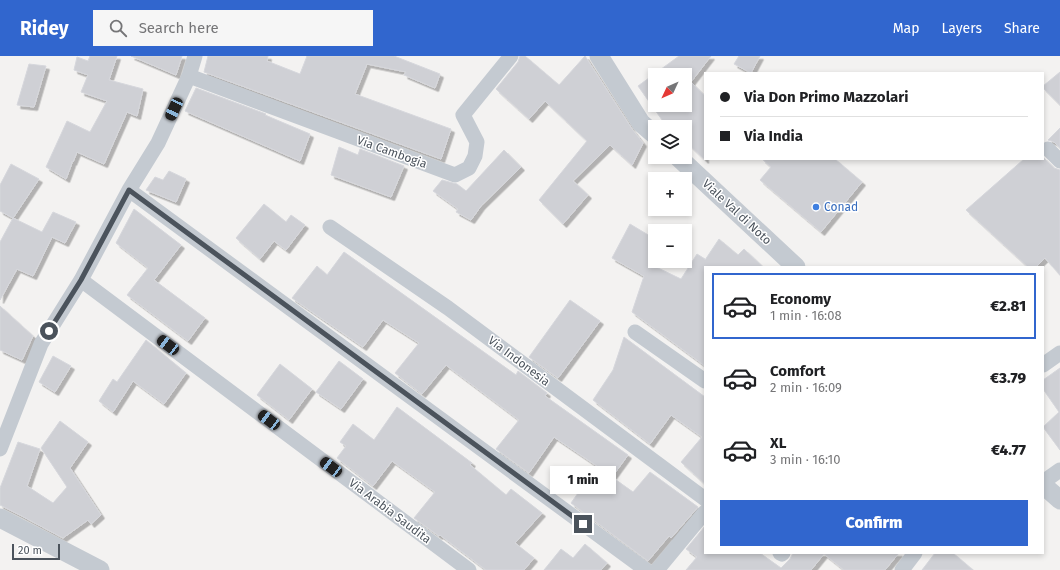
<!DOCTYPE html>
<meta charset="utf-8">
<style>
body{margin:0;font-family:"Fira Sans",sans-serif;background:#f6f6f6;color:#202124;height:100vh;display:flex;flex-direction:column;font-size:15px;white-space:nowrap}
*{box-sizing:border-box;margin:0}
p{font-size:13px;color:#757577}
.icon{flex:none;width:22px;height:22px;fill:none;stroke:currentColor;stroke-width:2;stroke-linecap:round;stroke-linejoin:round}
.map{position:relative;flex:1;overflow:hidden}
.panel{position:absolute;left:704px;top:210px;width:340px;height:288px;display:flex;flex-direction:column;background:#fff;border-radius:0px;box-shadow:0 2px 6px #0003}
.panel>*{flex:none}
.hud{position:absolute;left:704px;top:16px;width:340px;height:88px;border-radius:0px;box-shadow:0 2px 6px #0003;display:grid;align-content:center;height:88px;padding:0 16px;background:#fff}
.needle{width:26px;rotate:226deg}
.buttons{position:absolute;left:648px;top:12px;display:grid;gap:8px}
.buttons a{display:grid;place-items:center;width:44px;height:44px;border-radius:0px;background:#fff;box-shadow:0 2px 6px #0003;font-size:20px}
.scale{position:absolute;left:12px;bottom:10px;width:48px;box-sizing:border-box;padding-left:4px;border:2px solid #4b535c;border-top:0;font-size:11px;line-height:14px;white-space:nowrap;color:#4b535c;-webkit-text-stroke:3px #fff;paint-order:stroke}
.end{position:absolute;width:18px;height:18px;margin:-9px;border:5px solid #4b535c;background:#fff;box-shadow:0 0 0 2px #fff}
.from{border-radius:50%}
.bubble{position:absolute;height:28px;border-radius:0px;background:#fff;box-shadow:0 2px 6px #0003;font-size:13px;font-weight:800;line-height:28px;text-align:center}
.car{position:absolute;width:12px;height:24px;margin:-12px -6px;border-radius:5px;box-shadow:0 0 3px 1px #0007;background:linear-gradient(#222 24%,#8ab4d8 0 40%,#222 0 76%,#8ab4d8 0 86%,#222 0)}
.hud b{display:flex;align-items:center;gap:14px;height:38px;font-size:15px}
.hud b+b{border-top:1px solid #e0e0e0}
.hud i{width:10px;height:10px;background:#202124}
ul{padding:7px 0 0;list-style:none}
li{display:flex;align-items:center;gap:12px;height:66px;margin:0 8px 6px;padding:0 8px;border:2px solid transparent;border-radius:0px}
li div{flex:1}
li b{display:block;font-size:15px}
li em{font-style:normal;font-weight:800}
li.on{border-color:#3166ce}
li>.icon{width:36px;height:36px;stroke-width:1.5}
.primary-button{display:flex;gap:8px;margin-top:auto;padding:8px 16px}
.primary-button a{flex:1;height:46px;border-radius:0px;background:#3166ce;color:#fff;font-size:16px;font-weight:800;line-height:46px;text-align:center}
header{display:flex;align-items:center;gap:24px;box-sizing:border-box;height:56px;padding:0 20px;background:#3166ce;color:#fff}
header strong{font-size:19px}
nav{display:flex;gap:22px;margin-inline-start:auto;font-size:14px}
.search{width:280px;height:36px;background:#f6f6f6;display:flex;align-items:center;gap:10px;box-sizing:border-box;padding:0 14px;border-radius:0px;color:#757577;font-size:15px}
.map>svg:first-child{display:block}
.building{fill:#cfd0d5;stroke:#d6d7dc;fill-rule:evenodd;filter:url(#shadow)}
.lines{fill:none;stroke-linecap:round;stroke-linejoin:round}
.minor{stroke:#c4cad1;stroke-width:15}
.tertiary{stroke:#c4cad1;stroke-width:19}
.route{stroke:#4b535c;stroke-width:5}
.shop-dot{fill:#3f7fe0;stroke:#fff;stroke-width:1.5}
.labels{text-anchor:middle;stroke-width:3;stroke-linejoin:round;paint-order:stroke}
.street-label{font-size:12px;fill:#4b535c;stroke:#fff}
.shop-label{font-size:12px;fill:#366cbe;stroke:#fff;text-anchor:start}
</style>
<header>
<strong>Ridey</strong>
<div class="search"><svg class="icon" aria-label="search" viewBox="0 0 24 24"><circle cx="10" cy="10" r="6"/><path d="M15 15l6 6"/></svg>Search here</div>
<nav><a>Map</a><a>Layers</a><a>Share</a></nav>
</header>
<div class="map">
<svg width="1060" height="514" viewBox="0 0 1060 514">
<defs>
<filter id="shadow"><feDropShadow dx="3.5" dy="3.5" stdDeviation="0" flood-color="#0004"/></filter>
</defs>
<rect width="100%" height="100%" fill="#f3f2f1"/>
<!-- building -->
<path class="building" d="M90,0H117L109,24L143,33L137,60L127,56L104,108L77,96L73,106H71L72,107L66,123L46,111L67,65L90,76L107,45L81,36L88,19L74,14L77,1L88,5Z
M131,0H182L176,19Z
M208,0H268L267,5L300,18L307,0H394L440,18L435,32L404,19L406,16L367,8L355,38L451,73L441,103L204,16Z
M520,0H525L559,29L585,0L632,73L643,87L632,109L610,89L573,125L588,139L563,168L539,144L587,85L545,45L529,63L496,33L518,6Z
M679,0H711L691,26L705,40V104L685,85V71H667L638,30ZM655,19H685V49H655Z
M739,0H760L751,17L734,8Z
M29,8L46,10L34,51L17,49Z
M1060,16V49L1043,32V30Z
M196,32L266,58L265,59L310,78L300,105L185,55Z
M1060,72V92L1054,86L1048,84Z
M339,91L358,99L360,93L404,110L391,141L331,119Z
M504,94L521,111L481,150L471,164L456,156L458,153L433,135L442,124L457,128L466,135Z
M1043,101L1054,112L1060,114V219L1045,202L1036,211H1028L966,154L1024,103H1043Z
M762,103H835L862,126L821,176L760,124L771,111Z
M11,108L39,123L13,162L0,155V129Z
M169,115L186,123L176,146L146,134L155,121L163,124Z
M264,148L286,166L291,159L305,169L286,194L274,185L260,203L236,182Z
M134,153L181,189L154,224L205,262L188,285L127,239L148,212L116,187Z
M53,156L76,166L65,187L52,181L33,220L17,213L0,244V186L13,162L42,176Z
M630,168L655,183V207L654,210L681,223L697,198L705,203V204L719,183L738,199L744,193L763,211H705V310L632,256L644,220L612,202Z
M344,196L516,319L518,315L547,337L545,340L628,399L612,421L633,436L650,416L698,451L671,482L669,480L648,505L571,447L597,410L554,381L529,417L496,393L519,364L446,309L422,338L395,317L419,287L383,264L363,291L292,242L317,210L327,219Z
M570,244L600,265L558,322L529,301Z
M0,250L33,280L22,304L0,294Z
M624,281L705,341V428L681,406L702,381L671,359L650,388L593,344L613,314Z
M146,284L186,317L164,348L133,325L113,356L99,345L113,323L117,326Z
M53,300L71,310L55,336L39,326Z
M339,305L363,323L341,353L316,336Z
M280,308L312,333L289,364L257,339Z
M1060,312V394L1043,371L1059,356L1043,333V324Z
M397,351L472,407L470,409L506,439L511,433L542,457L515,487L534,502L524,514H486L440,479L439,480L414,462L435,436L392,405L373,430L337,402L346,390L340,386L353,368L374,384Z
M60,365L88,386L70,412L101,459L91,468L88,464L63,482L20,459L0,449V432L18,386L40,393L27,430L53,447L67,431L41,392Z
M705,470V497H760L781,512L790,503L793,497H899L885,514H844L824,498L811,514H686L697,501L686,493Z
M585,488L607,507L601,514H544L561,493L573,502Z
M935,497H953L973,514H922Z"/>
<g class="lines">
<!-- minor -->
<path class="minor" d="M189,20L455,119L469,112L475,100L477,86L463,59L511,0
M1048,93L1060,105
M129,134L646,514
M330,171L448,252L705,443
M81,224L469,514
M635,276L705,325
M1043,309L1060,297
M0,393L41,288L81,224L129,134L158,87L189,20L195,0
M1043,426L1060,414
M780,497L782,498L783,497
M657,514L705,456
M902,514L915,497"/>
<!-- tertiary -->
<path class="tertiary" d="M599,0L641,67L655,79
M678,101L796,211
M1043,429L1060,444
M0,462L100,514"/>
</g>
<g class="lines">
<!-- route -->
<path class="route" d="M49,275L81,224L129,134L583,468"/>
</g>
<!-- markers -->
<circle class="shop-dot" cx="816" cy="151" r="4"/>
<g class="labels">
<!-- street labels -->
<g class="street-label">
<text transform="translate(392 96) rotate(20)" y="4">Via Cambogia</text>
<text transform="translate(737 156) rotate(43)" y="4">Viale Val di Noto</text>
<text transform="translate(519 305) rotate(37)" y="4">Via Indonesia</text>
<text transform="translate(390 455) rotate(37)" y="4">Via Arabia Saudita</text>
</g>
<!-- shop labels -->
<g class="shop-label">
<text x="824" y="155">Conad</text>
</g>
</g>
</svg>
<div class="buttons">
<a><svg class="needle" viewBox="-14 -14 28 28"><path d="M0-13l5 13h-10z" fill="#e53935"/><path d="M0 13l5-13h-10z" fill="#757577"/></svg></a>
<a><svg class="icon" aria-label="layers" viewBox="0 0 24 24"><path d="M12 4l9 5-9 5-9-5zM3 14l9 5 9-5"/></svg></a>
<a>+</a>
<a>−</a>
</div>
<div class="scale">20 m</div>
<i class="end from" style="left:49px;top:275px"></i>
<i class="end" style="left:583px;top:468px"></i>
<div class="bubble" style="left:550px;top:410px;width:66px">1 min</div>
<i class="car" style="left:174px;top:53px;rotate:205deg"></i>
<i class="car" style="left:168px;top:289px;rotate:307deg"></i>
<i class="car" style="left:269px;top:364px;rotate:307deg"></i>
<i class="car" style="left:331px;top:411px;rotate:307deg"></i>
<div class="hud">
<b><i class="from"></i>Via Don Primo Mazzolari</b>
<b><i></i>Via India</b>
</div>
<section class="panel">
<ul>
<li class="on"><svg class="icon" aria-label="car" viewBox="0 0 24 24"><path d="M5 17H2v-5l4-1 3-4h7l3 4 3 1v5h-3M9 17h6M6 11h13"/><circle cx="7" cy="17" r="2"/><circle cx="17" cy="17" r="2"/></svg><div><b>Economy</b><p>1 min · 16:08</p></div><em>€2.81</em></li>
<li><svg class="icon" aria-label="car" viewBox="0 0 24 24"><path d="M5 17H2v-5l4-1 3-4h7l3 4 3 1v5h-3M9 17h6M6 11h13"/><circle cx="7" cy="17" r="2"/><circle cx="17" cy="17" r="2"/></svg><div><b>Comfort</b><p>2 min · 16:09</p></div><em>€3.79</em></li>
<li><svg class="icon" aria-label="car" viewBox="0 0 24 24"><path d="M5 17H2v-5l4-1 3-4h7l3 4 3 1v5h-3M9 17h6M6 11h13"/><circle cx="7" cy="17" r="2"/><circle cx="17" cy="17" r="2"/></svg><div><b>XL</b><p>3 min · 16:10</p></div><em>€4.77</em></li>
</ul>
<div class="primary-button"><a>Confirm</a></div>
</section>
</div>
